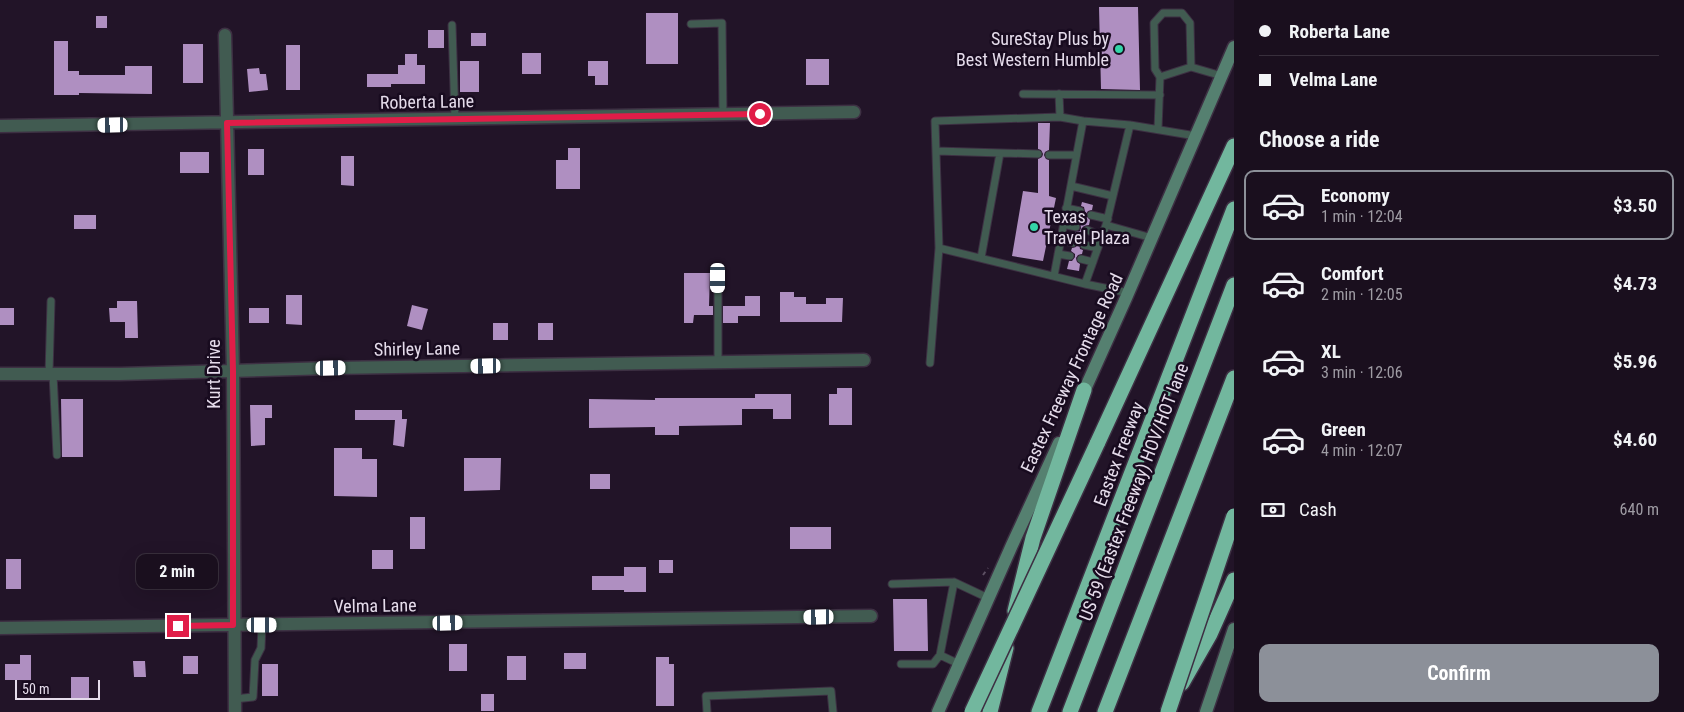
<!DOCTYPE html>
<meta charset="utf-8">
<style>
body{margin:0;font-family:"Roboto Condensed",sans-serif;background:#271d2b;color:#f1f3f6;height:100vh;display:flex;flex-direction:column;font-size:19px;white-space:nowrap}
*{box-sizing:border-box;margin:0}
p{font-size:16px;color:#9f9ca4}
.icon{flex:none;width:28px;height:28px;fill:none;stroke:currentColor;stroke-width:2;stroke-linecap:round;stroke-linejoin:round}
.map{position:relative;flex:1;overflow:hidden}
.drawer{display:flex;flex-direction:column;background:#1a0f1e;width:450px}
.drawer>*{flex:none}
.guide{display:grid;align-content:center;height:110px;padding:0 25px;background:#1a0f1e}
.scale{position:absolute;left:15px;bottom:12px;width:85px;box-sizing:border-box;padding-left:5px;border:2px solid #e5dceb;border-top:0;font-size:14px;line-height:18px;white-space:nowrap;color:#e5dceb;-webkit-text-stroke:4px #180b1f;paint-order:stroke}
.end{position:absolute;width:22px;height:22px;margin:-11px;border:6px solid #e11d48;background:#fff;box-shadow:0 0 0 2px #fff}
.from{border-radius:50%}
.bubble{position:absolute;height:35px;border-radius:10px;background:#1a0f1e;box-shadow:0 5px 20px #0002,0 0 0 1px #382f3c;font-size:16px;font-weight:700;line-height:35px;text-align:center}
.car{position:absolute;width:15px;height:30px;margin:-15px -8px;border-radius:6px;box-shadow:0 0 4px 1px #0007;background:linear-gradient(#fff 24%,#345 0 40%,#fff 0 76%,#345 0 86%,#fff 0)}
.guide b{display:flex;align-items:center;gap:18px;height:48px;font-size:19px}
.guide b+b{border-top:1px solid #382f3c}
.guide i{width:12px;height:12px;background:#f1f3f6}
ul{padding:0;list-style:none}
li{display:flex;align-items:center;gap:15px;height:70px;margin:0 10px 8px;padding:0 15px;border:2px solid transparent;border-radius:10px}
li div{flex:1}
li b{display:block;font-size:19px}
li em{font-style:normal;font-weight:700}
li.active{border-color:#8c9099}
li>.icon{width:45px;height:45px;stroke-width:1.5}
h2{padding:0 25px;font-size:22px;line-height:60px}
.pay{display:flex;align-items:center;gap:12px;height:55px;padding:0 25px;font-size:19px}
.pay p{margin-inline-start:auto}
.cta{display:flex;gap:10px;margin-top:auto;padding:10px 25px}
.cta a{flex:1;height:58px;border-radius:10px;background:#8c9099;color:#fff;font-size:20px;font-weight:700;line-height:58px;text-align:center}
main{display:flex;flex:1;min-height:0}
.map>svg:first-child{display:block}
.building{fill:#af8fc1}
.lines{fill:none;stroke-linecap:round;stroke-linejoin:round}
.service-casing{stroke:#3d3043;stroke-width:9}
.minor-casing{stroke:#3d3043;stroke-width:15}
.secondary-casing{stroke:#3d3043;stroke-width:15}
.motorway-casing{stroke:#3d3043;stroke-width:18}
.path{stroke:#5d5063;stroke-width:2;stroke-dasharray:4 4;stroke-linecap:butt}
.service{stroke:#415b51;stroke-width:7}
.minor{stroke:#415b51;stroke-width:12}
.secondary{stroke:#558070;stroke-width:12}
.motorway{stroke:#72b79e;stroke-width:15}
.motorway-bridge-casing{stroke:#3d3043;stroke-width:18;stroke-linecap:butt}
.motorway-bridge{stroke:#72b79e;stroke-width:15}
.route{stroke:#e11d48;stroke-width:6}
.poi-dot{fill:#34d4a8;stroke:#180b1f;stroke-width:2}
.labels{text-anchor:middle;stroke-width:5;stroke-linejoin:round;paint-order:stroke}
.poi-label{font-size:18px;fill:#e5dceb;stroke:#180b1f;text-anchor:end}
.street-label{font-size:18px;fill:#e5dceb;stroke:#180b1f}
</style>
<main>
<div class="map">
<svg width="1234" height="712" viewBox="0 0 1234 712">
<rect width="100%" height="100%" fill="#221428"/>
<!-- building -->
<path class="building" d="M1099,7H1138L1140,90L1101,89Z
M646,13H678V64H646Z
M96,16H107V28H96Z
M428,30H444V48H428Z
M471,33H486V46H471Z
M54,41H68V71H79V75H125V66H152V94L79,93V95H54Z
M183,44H203V83H183Z
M286,45H300V90H286Z
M522,53H541V74H522Z
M405,54H417V65H425V84H391V87H367V74H398V65H405Z
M806,59H829V85H806Z
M460,61H479V92H460Z
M588,61H608V85H595V76H588Z
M259,68L260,74H266L268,90L249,92L247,69Z
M1038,123H1050L1049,150L1045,152L1044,155L1046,159L1049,160V196L1056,198L1043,261L1012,256L1023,191L1038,193V159L1042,157L1043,154L1041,150L1038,149Z
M568,148H580V189H556V160H568Z
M248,149H264V175H248Z
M180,152H209V173H180Z
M341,156H354V186L341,185Z
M1082,202L1093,205L1092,210L1088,211L1086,214L1090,220L1089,225L1084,226L1082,228L1083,233L1086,235L1085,240L1080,241L1079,244L1080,249L1083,250L1082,254L1078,255L1076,258L1077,262L1080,264L1079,271L1067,269L1069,261H1072L1075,257V254L1071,251L1072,248L1076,247L1078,244L1077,240L1074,238L1075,232L1080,231L1081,228L1080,223L1077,222L1079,216L1084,215L1085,212L1084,207L1081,206Z
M74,215H96V229H74Z
M684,273H710L709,306H713V315H694L693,323H684Z
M780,292H794V297H806V304H826V298H843L842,322H780Z
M286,295H302V325L286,324Z
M745,296H760V316H738V323H723V306H745Z
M117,301H137L138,338H125V322H110L109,308H117Z
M412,305L428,309L422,330L407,326Z
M0,308H14V325H0Z
M249,308H269V323H249Z
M493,323H508V340H493Z
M538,323H553V340H538Z
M837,388H852V425H829V394H837Z
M755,394H791V419H773V409H742V425L679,426V435H655V427L589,428V399L655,400V398H755Z
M61,399H83V457H62Z
M250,405H272V418H265V445L251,446Z
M355,410H402V419H407L404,447L393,445L395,420H355Z
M334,448H362V459H377V497L334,496Z
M464,458H501L500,490L464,491Z
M590,474H610V489H590Z
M410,517H425V549H410Z
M790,527H831V549H790Z
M372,550H393V569H372Z
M6,559H21V589H6Z
M659,560H673V573H659Z
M624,567H646V592H624V590H592V576H624Z
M893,599H927L928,651H894Z
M449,644H467V671H449Z
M564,653H586V669H564Z
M20,655H31V680H5V664H20Z
M183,656H198V674H183Z
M507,656H526V680H507Z
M656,657H669V664H674V706H656Z
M133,661H145L146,677H134Z
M262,664H278V696H262Z
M71,677H89V700H71Z
M481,694H494V711H481Z"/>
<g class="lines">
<!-- service casing -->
<g class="service-casing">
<path id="service" d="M691,24L722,23L723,115
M452,25L455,119
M1160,77L1155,69L1154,23L1163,13H1182L1190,23L1191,67
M1023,94L1160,95
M1059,94L1060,117
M1130,125L1106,225L1152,238
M1158,129L1160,77L1191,67L1222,76
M936,151L1038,154
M1049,155H1076
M1071,186L1113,196
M1066,208L1080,211
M1091,215L1108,219
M1063,224L1076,227
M1087,230L1102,236
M1061,240L1073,243
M1084,245L1098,248
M939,248L1085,284L1129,293
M1058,254L1070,256
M981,258L1000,153
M1081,259L1093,262
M1054,276L1083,121
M1085,284L1106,225
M718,362V278
M930,363L939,248L935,121L1060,117L1083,121L1130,125L1196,136
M49,374L51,301
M53,374L57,455
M892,584L954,582L988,598
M940,655L954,582
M901,664H933L940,655L959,664
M234,699L253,697L255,660L261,648L262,625
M707,712L706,696L831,691L833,712"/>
</g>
<!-- minor casing -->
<g class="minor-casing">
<path id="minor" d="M225,35L233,371L235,712
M0,126L854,112
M0,374H120L331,368L864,360
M0,628L871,616"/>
</g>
<!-- secondary casing -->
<g class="secondary-casing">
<path id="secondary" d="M1081,398L1126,298L1234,47
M938,712L1012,545L1059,443
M1206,712L1234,629"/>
</g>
<!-- motorway casing -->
<g class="motorway-casing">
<path id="motorway" d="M1097,444L1234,146
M1015,611L1033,538L1084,390
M1182,683L1210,634L1234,580
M990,712L1006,648
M1039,712L1234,209
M1070,712L1234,285
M1105,712L1234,378"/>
</g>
<!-- path -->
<path class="path" d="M1084,359L1110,299
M1051,434L1062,411
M983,575L988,568"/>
<!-- service -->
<use href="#service" class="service"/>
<!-- minor -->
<use href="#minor" class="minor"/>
<!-- secondary -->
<use href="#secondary" class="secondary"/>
<!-- motorway -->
<use href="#motorway" class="motorway"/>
<!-- motorway-bridge casing -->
<g class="motorway-bridge-casing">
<path id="motorway-bridge" d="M972,712L1097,444
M1168,712L1234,516"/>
</g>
<!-- motorway-bridge -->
<use href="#motorway-bridge" class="motorway-bridge"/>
</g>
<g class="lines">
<!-- route -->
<path class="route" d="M178,626L233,625V371L227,123L760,114"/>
</g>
<!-- markers -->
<g class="poi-dot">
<circle cx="1119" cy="49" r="5"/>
<circle cx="1034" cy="227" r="5"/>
</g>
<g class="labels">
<!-- poi labels -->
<g class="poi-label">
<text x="1109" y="45">SureStay Plus by<tspan x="1109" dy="21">Best Western Humble</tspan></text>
<text x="1044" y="223" text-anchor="start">Texas<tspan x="1044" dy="21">Travel Plaza</tspan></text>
</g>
<!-- street labels -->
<g class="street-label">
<text transform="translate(427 102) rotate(-1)" y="6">Roberta Lane</text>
<text transform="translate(417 349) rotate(-1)" y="6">Shirley Lane</text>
<text transform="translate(1072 373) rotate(-65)" y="6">Eastex Freeway Frontage Road</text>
<text transform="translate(214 374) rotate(-90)" y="6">Kurt Drive</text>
<text transform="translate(1119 454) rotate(-69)" y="6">Eastex Freeway</text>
<text transform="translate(1134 492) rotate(-69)" y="6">US 59 (Eastex Freeway) HOV/HOT lane</text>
<text transform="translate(375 606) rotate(-1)" y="6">Velma Lane</text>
</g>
</g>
</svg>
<div class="scale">50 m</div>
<i class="end from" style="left:760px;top:114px"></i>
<i class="end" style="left:178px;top:626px"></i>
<div class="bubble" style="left:136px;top:554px;width:82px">2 min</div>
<i class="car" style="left:113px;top:125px;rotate:269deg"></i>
<i class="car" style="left:718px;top:278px;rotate:180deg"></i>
<i class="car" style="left:486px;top:366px;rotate:269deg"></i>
<i class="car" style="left:331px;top:368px;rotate:89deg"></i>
<i class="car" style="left:819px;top:617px;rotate:269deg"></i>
<i class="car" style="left:448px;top:623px;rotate:89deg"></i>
<i class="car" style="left:262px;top:625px;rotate:90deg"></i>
</div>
<section class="drawer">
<div class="guide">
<b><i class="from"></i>Roberta Lane</b>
<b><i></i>Velma Lane</b>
</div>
<h2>Choose a ride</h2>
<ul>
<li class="active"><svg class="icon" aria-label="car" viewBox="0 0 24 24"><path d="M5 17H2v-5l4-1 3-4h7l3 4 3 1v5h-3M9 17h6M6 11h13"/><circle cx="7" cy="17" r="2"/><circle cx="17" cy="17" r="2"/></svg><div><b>Economy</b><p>1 min · 12:04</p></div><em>$3.50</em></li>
<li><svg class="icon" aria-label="car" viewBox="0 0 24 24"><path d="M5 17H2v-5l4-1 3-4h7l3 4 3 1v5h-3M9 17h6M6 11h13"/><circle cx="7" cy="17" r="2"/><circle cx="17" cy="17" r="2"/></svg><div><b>Comfort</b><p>2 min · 12:05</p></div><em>$4.73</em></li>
<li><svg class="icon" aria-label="car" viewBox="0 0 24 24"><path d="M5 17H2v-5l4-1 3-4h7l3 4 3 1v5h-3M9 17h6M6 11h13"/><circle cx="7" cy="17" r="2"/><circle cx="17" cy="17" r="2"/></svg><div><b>XL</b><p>3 min · 12:06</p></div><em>$5.96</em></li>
<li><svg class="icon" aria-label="car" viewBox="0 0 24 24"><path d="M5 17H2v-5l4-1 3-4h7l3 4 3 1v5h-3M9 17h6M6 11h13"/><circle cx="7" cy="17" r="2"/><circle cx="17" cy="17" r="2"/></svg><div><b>Green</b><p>4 min · 12:07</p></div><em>$4.60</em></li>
</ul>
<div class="pay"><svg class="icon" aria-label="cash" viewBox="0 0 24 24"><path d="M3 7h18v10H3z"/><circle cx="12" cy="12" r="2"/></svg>Cash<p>640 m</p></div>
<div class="cta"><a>Confirm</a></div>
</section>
</main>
